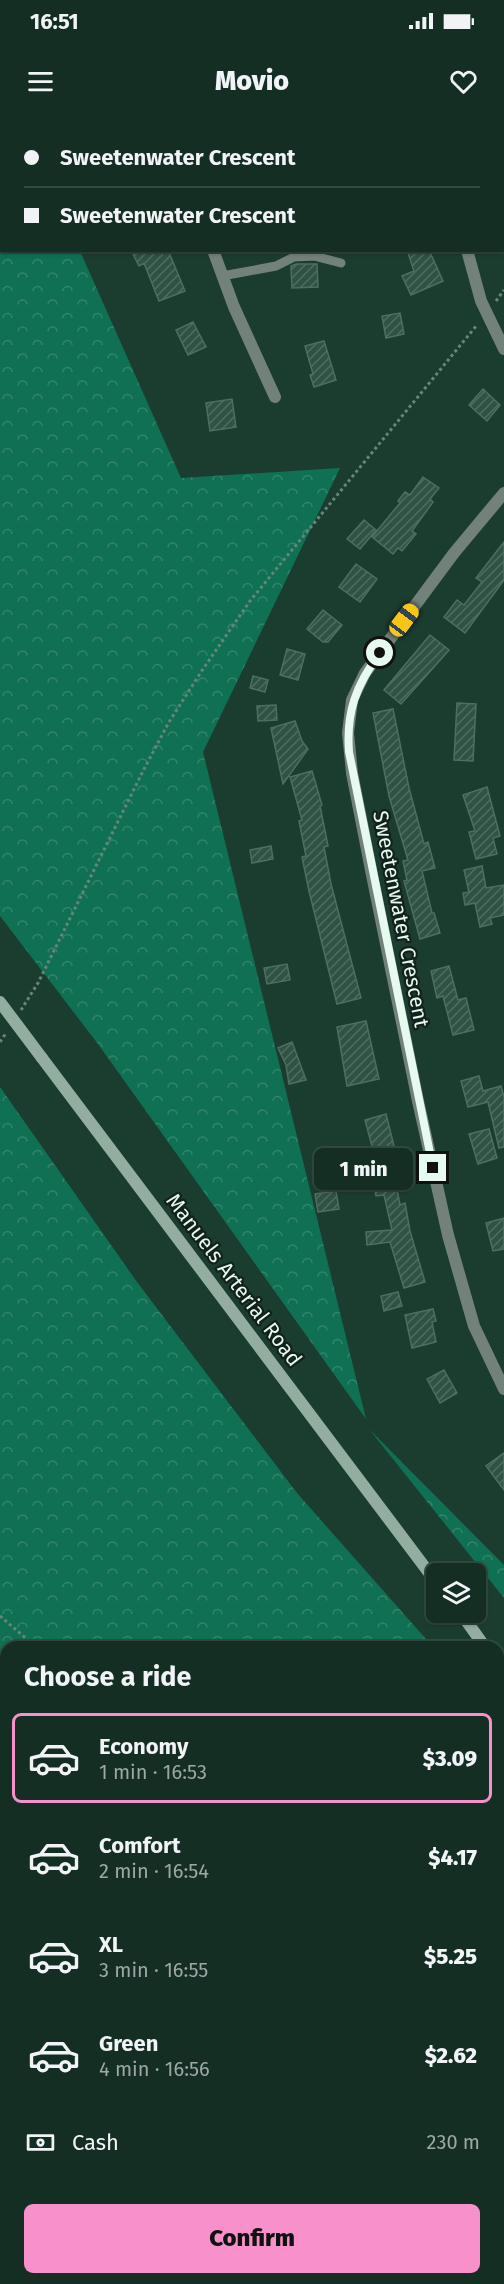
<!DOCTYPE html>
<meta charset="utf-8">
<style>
body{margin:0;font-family:"Fira Sans",sans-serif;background:#213a31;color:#f1f3f6;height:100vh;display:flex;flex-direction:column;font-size:22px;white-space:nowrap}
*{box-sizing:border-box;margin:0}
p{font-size:20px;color:#9da8a6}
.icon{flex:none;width:33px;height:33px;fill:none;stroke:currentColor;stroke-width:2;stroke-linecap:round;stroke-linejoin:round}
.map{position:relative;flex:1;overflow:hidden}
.panel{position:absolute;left:0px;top:1521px;width:504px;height:644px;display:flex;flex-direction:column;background:#142e24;border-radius:18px 18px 0 0;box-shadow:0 2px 4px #0004,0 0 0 2px #334a41}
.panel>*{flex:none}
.banner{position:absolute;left:0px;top:0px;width:504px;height:132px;box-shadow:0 2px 4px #0004,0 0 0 2px #334a41;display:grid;align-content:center;height:132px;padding:0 24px;background:#142e24}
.fabs{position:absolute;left:426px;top:1443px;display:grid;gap:12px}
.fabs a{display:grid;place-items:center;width:60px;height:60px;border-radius:9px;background:#142e24;box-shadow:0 2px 4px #0004,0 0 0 2px #334a41;font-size:30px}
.end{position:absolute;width:27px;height:27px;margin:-14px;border:8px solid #e6faf0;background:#111;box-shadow:0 0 0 3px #111}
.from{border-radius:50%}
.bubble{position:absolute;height:42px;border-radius:9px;background:#142e24;box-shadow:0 2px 4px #0004,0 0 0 2px #334a41;font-size:20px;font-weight:800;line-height:42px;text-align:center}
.car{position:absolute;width:18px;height:36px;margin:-18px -9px;border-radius:8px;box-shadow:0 0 4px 2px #0007;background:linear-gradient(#f5c518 24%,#345 0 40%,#f5c518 0 76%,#345 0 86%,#f5c518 0)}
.banner b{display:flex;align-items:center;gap:21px;height:57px;font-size:22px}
.banner b+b{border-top:2px solid #334a41}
.banner i{width:15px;height:15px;background:#f1f3f6}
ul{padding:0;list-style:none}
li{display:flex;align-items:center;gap:18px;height:90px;margin:0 12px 9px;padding:0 12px;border:3px solid transparent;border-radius:9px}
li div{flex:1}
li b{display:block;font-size:22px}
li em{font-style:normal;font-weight:800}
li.on{border-color:#f890cb}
li>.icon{width:54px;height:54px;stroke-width:1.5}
h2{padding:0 24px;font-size:27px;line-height:72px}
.pay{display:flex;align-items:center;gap:15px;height:66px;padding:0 24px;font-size:22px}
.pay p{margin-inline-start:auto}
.primary-button{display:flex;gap:12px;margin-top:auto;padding:12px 24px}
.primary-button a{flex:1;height:69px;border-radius:9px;background:#f890cb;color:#111;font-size:24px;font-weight:800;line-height:69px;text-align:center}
.status{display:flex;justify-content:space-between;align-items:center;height:42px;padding:0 30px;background:#142e24;direction:ltr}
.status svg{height:16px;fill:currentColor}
header{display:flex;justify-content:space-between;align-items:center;height:78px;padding:0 24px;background:#142e24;font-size:27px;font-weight:800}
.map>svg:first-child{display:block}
.forest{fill:url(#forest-crowns)}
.water{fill:url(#water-rules);stroke:#6ab096;stroke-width:1.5}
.building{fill:url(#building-hatch);stroke:#4c6f60;stroke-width:1.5}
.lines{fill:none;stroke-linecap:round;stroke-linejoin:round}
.path{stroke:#688579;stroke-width:3;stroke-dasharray:3 3;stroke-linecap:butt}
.lane{stroke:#72827b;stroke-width:9}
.street{stroke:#72827b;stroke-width:12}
.secondary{stroke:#94ada1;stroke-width:12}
.secondary-bridge{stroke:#94ada1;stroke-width:12}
.route{stroke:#e6faf0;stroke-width:8}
.labels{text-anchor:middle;stroke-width:4.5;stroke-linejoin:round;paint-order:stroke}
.street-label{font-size:21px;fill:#e6faf0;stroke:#12211b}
</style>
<div class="status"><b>16:51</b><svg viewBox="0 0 49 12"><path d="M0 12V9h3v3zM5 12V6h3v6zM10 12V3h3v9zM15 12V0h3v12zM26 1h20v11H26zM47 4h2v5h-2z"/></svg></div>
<header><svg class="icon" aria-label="menu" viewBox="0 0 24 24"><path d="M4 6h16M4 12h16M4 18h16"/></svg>Movio<svg class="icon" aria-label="heart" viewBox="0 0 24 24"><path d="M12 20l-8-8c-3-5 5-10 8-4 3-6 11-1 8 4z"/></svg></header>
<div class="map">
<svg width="504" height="2164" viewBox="0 0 504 2164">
<defs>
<pattern id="forest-crowns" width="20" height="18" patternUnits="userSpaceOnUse" patternTransform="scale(1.5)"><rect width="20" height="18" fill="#0f7053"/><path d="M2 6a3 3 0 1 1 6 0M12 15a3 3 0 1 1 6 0" fill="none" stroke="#32856c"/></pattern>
<pattern id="water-rules" width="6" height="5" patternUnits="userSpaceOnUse" patternTransform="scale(1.5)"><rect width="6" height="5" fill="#35906f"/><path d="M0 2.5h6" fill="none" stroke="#3b745f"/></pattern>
<pattern id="building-hatch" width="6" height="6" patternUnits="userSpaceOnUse" patternTransform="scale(1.5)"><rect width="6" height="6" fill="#305244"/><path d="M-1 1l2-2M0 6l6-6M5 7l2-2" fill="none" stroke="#4e6c5f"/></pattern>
</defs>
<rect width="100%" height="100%" fill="#1b3d30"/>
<!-- forest -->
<path class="forest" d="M0,0L22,1L2,2V130L80,131L181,358L340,348L203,632L366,1299L98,924L0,796Z
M0,967L137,1162L297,1373L433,1527H6V2158H498V1601L504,1608V2164H0Z
M369,1309L504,1445V1478Z"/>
<!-- water -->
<path class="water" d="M0,1576L6,1586V1675L0,1663Z
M239,2159H319L327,2164H243Z"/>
<!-- building -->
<path class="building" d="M131,130H168L185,171L159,181L144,143L139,146Z
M407,130H429L443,161L411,175L402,156L414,151Z
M296,144H317L318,167L292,168L291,146Z
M400,193L404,214L386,218L382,196Z
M193,202L206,227L188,235L176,210Z
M324,221L336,260L314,267L310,255L313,254L305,226Z
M483,269L500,285L487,301L469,285Z
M232,279L236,307L210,311L206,283Z
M423,357L439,368L430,379L433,382L412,411L416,414L402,431L398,428L393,434L372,417L400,383L398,381L405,372L410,375Z
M364,400L376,410L360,429L347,419Z
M504,422V460L465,513L444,497L457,480L464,485L482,462L476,458Z
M356,444L377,459L360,482L339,467Z
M323,490L342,505L328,522H323L307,509Z
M430,515L449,530L401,584L384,570Z
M287,529L305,534L298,560L280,555Z
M253,556L268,560L265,572L250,568Z
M457,583L476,584L473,641L454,640Z
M276,585L277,600L258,601L257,586Z
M393,589L409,668L424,724L428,722L435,748L422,751L432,793H434L440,813L420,819L404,761L407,760L403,741L408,740L389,676L373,593Z
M295,601L302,621L308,629L283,664L271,608Z
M312,651L322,685L320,686L328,726L324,727L331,764L361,878L337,884L309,771L302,737L306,736L299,701L302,700L290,657Z
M487,667L500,716L493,718L497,734L476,739L469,712L475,711L463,675Z
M271,726L273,739L252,743L250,730Z
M482,746L486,768L504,765V795L490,798L492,804L480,807L475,783L465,785L463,773L469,772L464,750Z
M287,844L290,860L267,864L264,848Z
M449,846L458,880L466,878L474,910L453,915L443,876L437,878L431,851Z
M366,901L379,959L347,966L337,907Z
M292,922L306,960L289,964L286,945L278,928Z
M479,956L483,971L501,966L504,977V1027L499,1028L488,982L468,987L461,961Z
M386,994L394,1026L389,1027L400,1085L405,1083L410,1111L425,1162L404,1168L390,1122L367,1125L366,1112L392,1110L384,1075L376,1076L370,1046L377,1045L365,1000Z
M489,1009L497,1038L478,1044L469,1014Z
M336,1071L339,1089L318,1092L315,1074Z
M504,1098V1129L493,1131L486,1103Z
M398,1172L402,1186L384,1191L381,1176Z
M433,1189L436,1201L432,1202L436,1222L412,1228L405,1195Z
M444,1250L457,1273L440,1283L427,1259Z
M504,1333V1370L486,1346Z"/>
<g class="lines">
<!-- path -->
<path class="path" d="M496,181L504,170
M21,890L38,863L143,651L169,602L201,552L250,481L477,205
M0,922L6,913
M0,1496L36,1527"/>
<!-- lane -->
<path class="lane" d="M222,156L276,146L294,137L314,136L341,143"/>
<!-- street -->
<path class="street" d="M162,0V2
M422,0L423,2
M179,2L182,0
M213,130L234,187L275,277
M467,130L481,181L504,229
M504,373L454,433L365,553L352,580L348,613L352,653L372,755L418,981L448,1115L474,1206L504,1269"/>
<!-- secondary -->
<path class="secondary" d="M42,938L436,1462
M460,1492L485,1527
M498,1544L504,1551"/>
<!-- secondary-bridge -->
<path class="secondary-bridge" d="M0,882L42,938"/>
</g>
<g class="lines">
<!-- route -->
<path class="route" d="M380,533C356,565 346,592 349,632L433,1048"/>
</g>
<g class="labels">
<!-- street labels -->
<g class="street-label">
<text transform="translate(401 799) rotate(79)" y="7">Sweetenwater Crescent</text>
<text transform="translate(234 1160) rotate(53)" y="7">Manuels Arterial Road</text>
</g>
</g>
</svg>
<div class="fabs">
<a><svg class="icon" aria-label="layers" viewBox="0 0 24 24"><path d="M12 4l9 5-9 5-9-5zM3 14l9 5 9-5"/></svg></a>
</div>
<i class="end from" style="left:380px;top:533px"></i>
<i class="end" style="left:433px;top:1048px"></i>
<div class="bubble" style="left:314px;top:1028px;width:99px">1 min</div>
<i class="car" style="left:404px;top:500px;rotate:37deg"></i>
<div class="banner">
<b><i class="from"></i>Sweetenwater Crescent</b>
<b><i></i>Sweetenwater Crescent</b>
</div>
<section class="panel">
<h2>Choose a ride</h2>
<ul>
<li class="on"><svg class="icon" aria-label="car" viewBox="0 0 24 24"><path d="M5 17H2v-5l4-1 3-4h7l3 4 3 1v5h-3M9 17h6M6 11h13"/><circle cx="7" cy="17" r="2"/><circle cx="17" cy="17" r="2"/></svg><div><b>Economy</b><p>1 min · 16:53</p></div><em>$3.09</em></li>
<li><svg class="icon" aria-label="car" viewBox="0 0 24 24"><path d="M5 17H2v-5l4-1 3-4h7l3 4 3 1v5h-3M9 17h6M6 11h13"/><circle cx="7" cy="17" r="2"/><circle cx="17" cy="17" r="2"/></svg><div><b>Comfort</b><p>2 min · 16:54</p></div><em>$4.17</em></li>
<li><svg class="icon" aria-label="car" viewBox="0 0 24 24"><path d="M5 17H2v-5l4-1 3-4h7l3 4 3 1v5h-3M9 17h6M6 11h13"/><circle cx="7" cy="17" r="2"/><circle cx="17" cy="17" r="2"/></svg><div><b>XL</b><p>3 min · 16:55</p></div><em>$5.25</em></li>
<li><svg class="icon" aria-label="car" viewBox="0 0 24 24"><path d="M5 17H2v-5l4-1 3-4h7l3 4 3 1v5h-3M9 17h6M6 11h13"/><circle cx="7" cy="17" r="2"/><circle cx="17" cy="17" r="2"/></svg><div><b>Green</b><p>4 min · 16:56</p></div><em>$2.62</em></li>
</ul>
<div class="pay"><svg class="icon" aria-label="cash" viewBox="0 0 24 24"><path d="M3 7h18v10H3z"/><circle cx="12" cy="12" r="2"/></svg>Cash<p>230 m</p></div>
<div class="primary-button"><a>Confirm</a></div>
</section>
</div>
